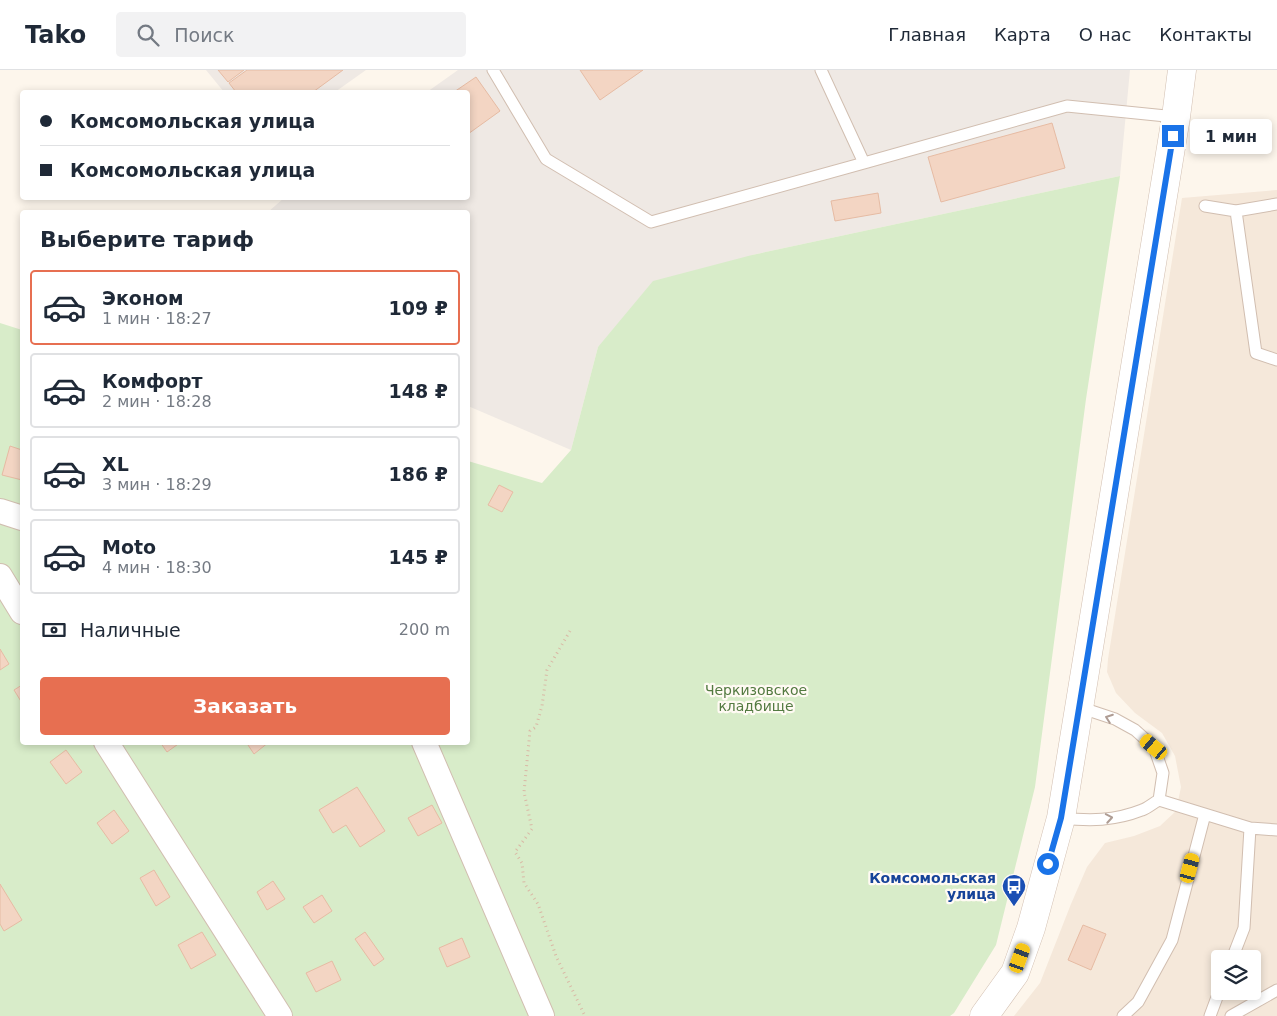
<!DOCTYPE html>
<html lang="ru">
<meta charset="utf-8">
<style>
body{margin:0;font-family:"DejaVu Sans",sans-serif;background:#f2f2f3;color:#1f2937;height:100vh;display:flex;flex-direction:column;font-size:19px;white-space:nowrap}
*{box-sizing:border-box;margin:0}
p{font-size:16px;color:#747a83}
.icon{flex:none;width:28px;height:28px;fill:none;stroke:currentColor;stroke-width:2;stroke-linecap:round;stroke-linejoin:round}
.map{position:relative;flex:1;overflow:hidden}
.sheet{position:absolute;left:20px;top:140px;width:450px;height:535px;display:flex;flex-direction:column;background:#fff;border-radius:5px;box-shadow:0 2px 8px #0003}
.sheet>*{flex:none}
.top-card{position:absolute;left:20px;top:20px;width:450px;height:110px;border-radius:5px;box-shadow:0 2px 8px #0003;display:grid;align-content:center;height:110px;padding:0 20px;background:#fff}
.controls{position:absolute;left:1211px;top:880px;display:grid;gap:10px}
.controls a{display:grid;place-items:center;width:50px;height:50px;border-radius:5px;background:#fff;box-shadow:0 2px 8px #0003;font-size:25px}
.end{position:absolute;width:22px;height:22px;margin:-11px;border:6px solid #1a73e8;background:#fff;box-shadow:0 0 0 2px #fff}
.from{border-radius:50%}
.bubble{position:absolute;height:35px;border-radius:5px;background:#fff;box-shadow:0 2px 8px #0003;font-size:16px;font-weight:800;line-height:35px;text-align:center}
.car{position:absolute;width:15px;height:30px;margin:-15px -8px;border-radius:6px;box-shadow:0 0 4px 1px #0007;background:linear-gradient(#f5c518 24%,#345 0 40%,#f5c518 0 76%,#345 0 86%,#f5c518 0)}
.top-card b{display:flex;align-items:center;gap:18px;height:48px;font-size:19px}
.top-card b+b{border-top:1px solid #e0e1e3}
.top-card i{width:12px;height:12px;background:#1f2937}
ul{padding:0;list-style:none}
li{display:flex;align-items:center;gap:15px;height:75px;margin:0 10px 8px;padding:0 10px;border:2px solid #e0e1e3;border-radius:5px}
li div{flex:1}
li b{display:block;font-size:19px}
li em{font-style:normal;font-weight:800}
li.selected{border-color:#e76f51}
li>.icon{width:45px;height:45px;stroke-width:1.5}
h2{padding:0 20px;font-size:22px;line-height:60px}
.pay{display:flex;align-items:center;gap:12px;height:55px;padding:0 20px;font-size:19px}
.pay p{margin-inline-start:auto}
.cta{display:flex;gap:10px;margin-top:auto;padding:10px 20px}
.cta a{flex:1;height:58px;border-radius:5px;background:#e76f51;color:#fff;font-size:20px;font-weight:800;line-height:58px;text-align:center}
header{display:flex;align-items:center;gap:30px;box-sizing:border-box;height:70px;padding:0 25px;background:#fff;border-bottom:1px solid #e0e1e3}
header strong{font-size:24px}
nav{display:flex;gap:28px;margin-inline-start:auto;font-size:18px}
.search{width:350px;height:45px;background:#f2f2f3;display:flex;align-items:center;gap:12px;box-sizing:border-box;padding:0 18px;border-radius:5px;color:#747a83;font-size:19px}
.map>svg:first-child{display:block}
.residential{fill:#f5e8da;fill-rule:evenodd}
.industrial{fill:#efe9e4}
.green{fill:#d8ecc9}
.building{fill:#f3d5c3;stroke:#e6bba3}
.lines{fill:none;stroke-linecap:round;stroke-linejoin:round}
.service-casing{stroke:#d1beb0;stroke-width:13}
.minor-casing{stroke:#d1beb0;stroke-width:26}
.tertiary-casing{stroke:#d1beb0;stroke-width:29}
.path{stroke:#d9b8a5;stroke-width:3;stroke-dasharray:1 4;stroke-linecap:butt}
.service{stroke:#fff;stroke-width:11}
.minor{stroke:#fff;stroke-width:24}
.tertiary{stroke:#fff;stroke-width:28}
.oneway{stroke:#af9d94}
.route{stroke:#1a73e8;stroke-width:6}
.labels{text-anchor:middle;stroke-width:4.5;stroke-linejoin:round;paint-order:stroke}
.park-label{font-size:14px;fill:#537a41;stroke:#fffaf3}
.transit-label{font-size:14px;font-weight:bold;fill:#164399;stroke:#fffaf3;text-anchor:end}
</style>
<header>
<strong>Tako</strong>
<div class="search"><svg class="icon" aria-label="search" viewBox="0 0 24 24"><circle cx="10" cy="10" r="6"/><path d="M15 15l6 6"/></svg>Поиск</div>
<nav><a>Главная</a><a>Карта</a><a>О нас</a><a>Контакты</a></nav>
</header>
<div class="map">
<svg width="1277" height="946" viewBox="0 0 1277 946">
<rect width="100%" height="100%" fill="#fdf6ec"/>
<!-- residential -->
<path class="residential" d="M1277,120V946H1014L1040,913L1071,834L1087,797L1105,773L1134,766L1160,756L1176,741L1181,717L1175,686L1162,663L1135,643L1116,623L1107,602L1108,589L1182,128ZM1220,889H1252V921H1220Z"/>
<!-- industrial -->
<path class="industrial" d="M206,0H366L335,22H224Z
M458,0H1130L1120,106L752,185L598,277L571,380L468,336V142H268L284,128H468V22H427Z"/>
<!-- green -->
<path class="green" d="M1120,106L1086,329L1035,717L996,875L954,943L950,946H0V253L22,260V672H468V391L542,413L571,380L598,277L653,211L752,185Z"/>
<!-- building -->
<path class="building" d="M218,0H244L228,12Z
M247,0H343L313,22H236L229,13Z
M580,0H643L600,30Z
M476,7L500,41L468,64V22H454Z
M1052,53L1065,98L941,132L928,87Z
M878,123L881,143L835,151L831,131Z
M10,376L22,380V410L2,405Z
M499,415L513,422L502,442L488,435Z
M0,579L9,594L0,600Z
M22,615V633L14,620Z
M160,672H181L167,682Z
M246,672H269L254,684Z
M66,680L82,702L66,714L50,692Z
M357,717L385,761L360,777L346,755L333,763L319,740Z
M432,735L442,753L418,766L408,748Z
M114,740L129,761L112,774L97,753Z
M154,800L170,827L156,836L140,808Z
M273,811L285,829L267,840L257,822Z
M0,814L22,850L4,861L0,854Z
M322,825L332,841L314,853L303,837Z
M1083,855L1106,864L1091,900L1068,890Z
M202,862L216,885L191,899L178,875Z
M365,862L384,889L374,896L355,869Z
M462,868L470,887L447,897L439,878Z
M332,891L341,910L316,922L306,903Z"/>
<g class="lines">
<!-- service casing -->
<g class="service-casing">
<path id="service" d="M493,0L546,89L651,152L864,93L821,0
M864,93L1067,36L1176,47
M1277,134L1236,141L1256,283L1277,290
M1205,136L1236,141
M1159,730L1250,758L1277,760
M1061,748C1090,751 1114,751 1142,740C1148,738 1153,733 1159,730L1163,703L1154,677L1135,660L1115,649L1079,637
M1232,889L1244,858L1250,758
M1123,946L1138,932L1172,870L1205,744
M1210,946L1220,919
M1231,946L1277,920"/>
</g>
<!-- minor casing -->
<g class="minor-casing">
<path id="minor" d="M0,441L22,448
M0,506L22,542
M106,672L280,946
M424,672L542,946"/>
</g>
<!-- tertiary casing -->
<g class="tertiary-casing">
<path id="tertiary" d="M984,946L1015,903L1031,858L1061,748L1176,47L1182,0"/>
</g>
<!-- path -->
<path class="path" d="M570,561L547,600L542,636L536,657L530,661L524,722L532,759L515,782L522,793L524,813L538,834L556,886L585,946"/>
<!-- service -->
<use href="#service" class="service"/>
<!-- minor -->
<use href="#minor" class="minor"/>
<!-- tertiary -->
<use href="#tertiary" class="tertiary"/>
</g>
<!-- one-way arrows -->
<defs><path id="oneway-chevron" d="M-2-3.5L2.5 0L-2 3.5" fill="none" stroke-width="1.6" stroke-linecap="round" stroke-linejoin="round" transform="scale(1.25)"/></defs>
<g class="oneway">
<use href="#oneway-chevron" transform="translate(1109 648) rotate(-160)"/>
<use href="#oneway-chevron" transform="translate(1109 748) rotate(-10)"/>
</g>
<g class="lines">
<!-- route -->
<path class="route" d="M1048,794L1061,748L1173,66"/>
</g>
<!-- icons -->
<defs>
<g id="bus-pin" transform="scale(1.25)"><path d="M0 17L-7.5 6A9.5 9.5 0 1 1 7.5 6Z" fill="#1a4fb4" stroke="#fffaf3"/><path d="M-5-6H5V4H4V6H2V4H-2V6H-4V4H-5ZM-3.5-4V0h7V-4ZM-3.5 1.2v1.5H-2V1.2ZM2 1.2v1.5H3.5V1.2Z" fill="#fff"/></g>
</defs>
<g fill-rule="evenodd">
<use href="#bus-pin" x="1014" y="816"/>
</g>
<g class="labels">
<!-- park labels -->
<g class="park-label">
<text x="756" y="625">Черкизовское<tspan x="756" dy="16">кладбище</tspan></text>
</g>
<!-- transit labels -->
<g class="transit-label">
<text x="996" y="813">Комсомольская<tspan x="996" dy="16">улица</tspan></text>
</g>
</g>
</svg>
<div class="controls">
<a><svg class="icon" aria-label="layers" viewBox="0 0 24 24"><path d="M12 4l9 5-9 5-9-5zM3 14l9 5 9-5"/></svg></a>
</div>
<i class="end from" style="left:1048px;top:794px"></i>
<i class="end" style="left:1173px;top:66px"></i>
<div class="bubble" style="left:1190px;top:49px;width:82px">1 мин</div>
<i class="car" style="left:1154px;top:677px;rotate:310deg"></i>
<i class="car" style="left:1190px;top:798px;rotate:15deg"></i>
<i class="car" style="left:1020px;top:888px;rotate:20deg"></i>
<div class="top-card">
<b><i class="from"></i>Комсомольская улица</b>
<b><i></i>Комсомольская улица</b>
</div>
<section class="sheet">
<h2>Выберите тариф</h2>
<ul>
<li class="selected"><svg class="icon" aria-label="car" viewBox="0 0 24 24"><path d="M5 17H2v-5l4-1 3-4h7l3 4 3 1v5h-3M9 17h6M6 11h13"/><circle cx="7" cy="17" r="2"/><circle cx="17" cy="17" r="2"/></svg><div><b>Эконом</b><p>1 мин · 18:27</p></div><em>109 ₽</em></li>
<li><svg class="icon" aria-label="car" viewBox="0 0 24 24"><path d="M5 17H2v-5l4-1 3-4h7l3 4 3 1v5h-3M9 17h6M6 11h13"/><circle cx="7" cy="17" r="2"/><circle cx="17" cy="17" r="2"/></svg><div><b>Комфорт</b><p>2 мин · 18:28</p></div><em>148 ₽</em></li>
<li><svg class="icon" aria-label="car" viewBox="0 0 24 24"><path d="M5 17H2v-5l4-1 3-4h7l3 4 3 1v5h-3M9 17h6M6 11h13"/><circle cx="7" cy="17" r="2"/><circle cx="17" cy="17" r="2"/></svg><div><b>XL</b><p>3 мин · 18:29</p></div><em>186 ₽</em></li>
<li><svg class="icon" aria-label="car" viewBox="0 0 24 24"><path d="M5 17H2v-5l4-1 3-4h7l3 4 3 1v5h-3M9 17h6M6 11h13"/><circle cx="7" cy="17" r="2"/><circle cx="17" cy="17" r="2"/></svg><div><b>Moto</b><p>4 мин · 18:30</p></div><em>145 ₽</em></li>
</ul>
<div class="pay"><svg class="icon" aria-label="cash" viewBox="0 0 24 24"><path d="M3 7h18v10H3z"/><circle cx="12" cy="12" r="2"/></svg>Наличные<p>200 m</p></div>
<div class="cta"><a>Заказать</a></div>
</section>
</div>
